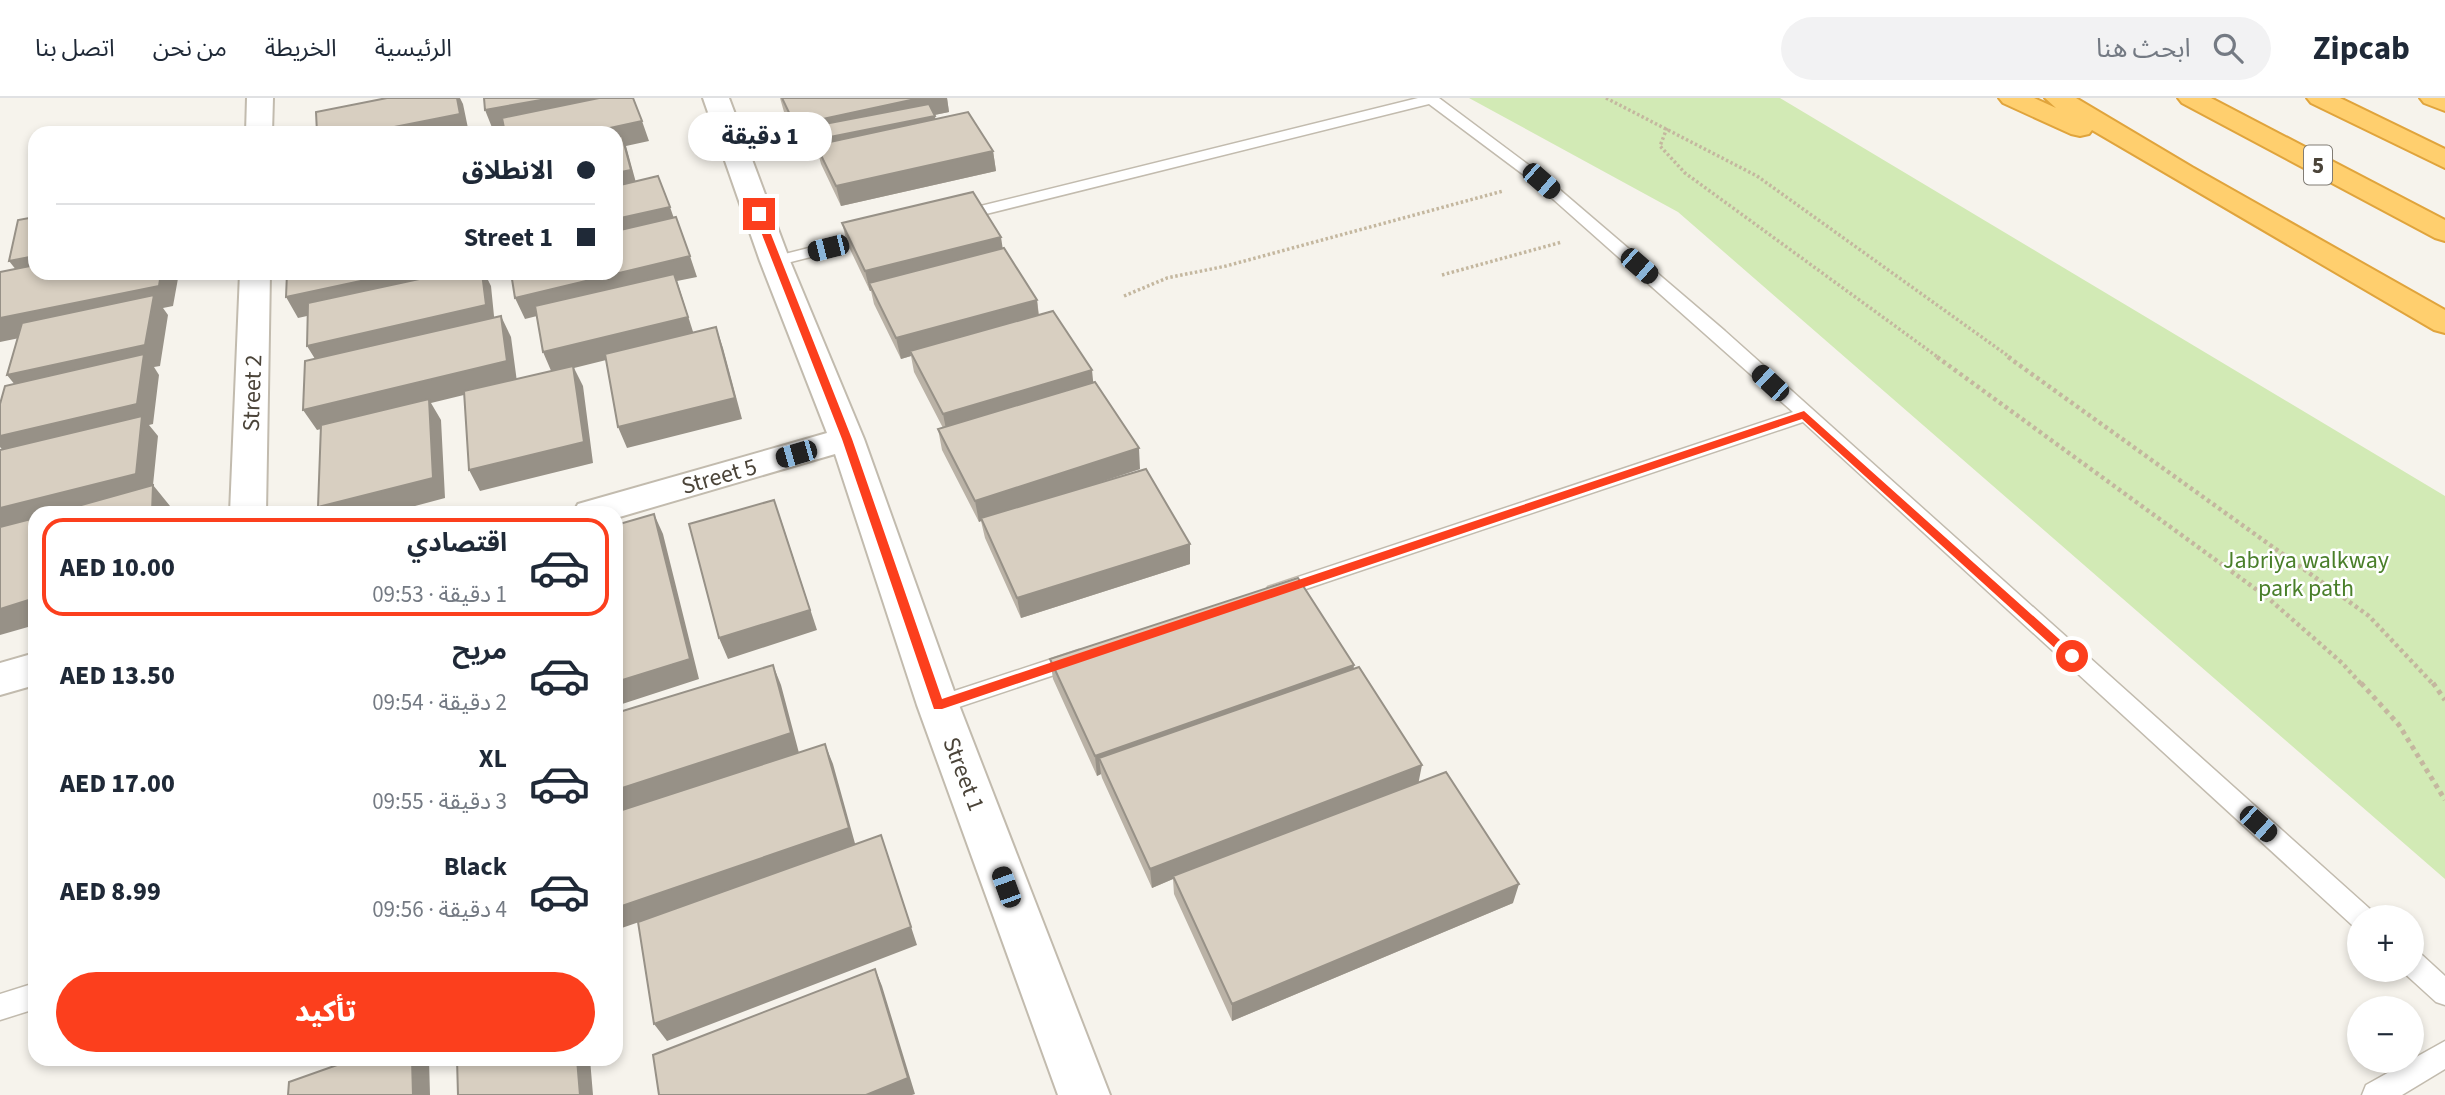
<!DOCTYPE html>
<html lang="ar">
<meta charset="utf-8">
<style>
body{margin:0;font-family:"Source Sans 3","Noto Sans Arabic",sans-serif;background:#f2f2f3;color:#1f2937;direction:rtl;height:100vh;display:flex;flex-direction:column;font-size:26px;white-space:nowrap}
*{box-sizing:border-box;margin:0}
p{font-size:23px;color:#747a83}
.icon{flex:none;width:38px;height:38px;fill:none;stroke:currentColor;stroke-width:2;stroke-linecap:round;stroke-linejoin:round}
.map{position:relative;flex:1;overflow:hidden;direction:ltr}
.sheet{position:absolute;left:28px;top:408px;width:595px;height:560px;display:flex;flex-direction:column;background:#fff;border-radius:21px;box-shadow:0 4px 10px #0003;direction:rtl}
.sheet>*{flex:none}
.hud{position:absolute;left:28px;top:28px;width:595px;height:154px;border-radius:21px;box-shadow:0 4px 10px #0003;direction:rtl;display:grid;align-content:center;height:154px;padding:0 28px;background:#fff}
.fabs{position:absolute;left:2347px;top:807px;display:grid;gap:14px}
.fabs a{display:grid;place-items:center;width:77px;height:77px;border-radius:50%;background:#fff;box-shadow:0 4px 10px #0003;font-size:35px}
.end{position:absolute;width:32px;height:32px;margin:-16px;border:9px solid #fc3f1d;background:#fff;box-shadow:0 0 0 4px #fff}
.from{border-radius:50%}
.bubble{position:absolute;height:49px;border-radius:24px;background:#fff;box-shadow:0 4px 10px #0003;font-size:23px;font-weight:800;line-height:49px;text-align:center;direction:rtl}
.car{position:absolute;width:21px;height:42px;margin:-21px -10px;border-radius:9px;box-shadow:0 0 5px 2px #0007;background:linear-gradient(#222 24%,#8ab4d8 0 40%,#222 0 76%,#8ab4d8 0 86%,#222 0)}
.hud b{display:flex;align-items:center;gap:24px;height:66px;font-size:26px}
.hud b+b{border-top:2px solid #e0e1e3}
.hud i{width:18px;height:18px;background:#1f2937}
ul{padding:12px 0 0;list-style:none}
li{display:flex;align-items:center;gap:21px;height:98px;margin:0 14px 10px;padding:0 14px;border:4px solid transparent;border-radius:21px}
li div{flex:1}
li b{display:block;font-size:26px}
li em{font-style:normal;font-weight:800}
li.selected{border-color:#fc3f1d}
li>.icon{width:63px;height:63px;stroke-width:1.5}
.cta{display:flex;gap:14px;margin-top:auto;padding:14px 28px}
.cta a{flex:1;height:80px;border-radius:42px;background:#fc3f1d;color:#fff;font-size:28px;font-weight:800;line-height:80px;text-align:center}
header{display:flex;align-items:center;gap:42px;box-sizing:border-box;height:98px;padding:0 35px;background:#fff;border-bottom:2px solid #e0e1e3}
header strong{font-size:33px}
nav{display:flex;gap:38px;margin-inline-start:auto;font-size:24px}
.search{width:490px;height:63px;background:#f2f2f3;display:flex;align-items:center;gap:18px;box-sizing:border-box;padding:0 24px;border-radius:38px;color:#747a83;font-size:26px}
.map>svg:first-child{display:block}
.green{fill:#d2eab5}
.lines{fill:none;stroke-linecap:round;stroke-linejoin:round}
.service-casing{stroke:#c2bbae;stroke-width:3}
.minor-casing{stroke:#c2bbae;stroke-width:4}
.motorway-casing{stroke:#e0a43c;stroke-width:4}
.path-far2{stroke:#c4b79f;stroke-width:3.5;stroke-dasharray:2.5 2.5;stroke-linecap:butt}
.path-far1{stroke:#c4b79f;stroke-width:4.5;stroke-dasharray:3.5 3.5;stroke-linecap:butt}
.path{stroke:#c4b79f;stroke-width:5;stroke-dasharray:4.5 4.5;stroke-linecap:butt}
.service{fill:#fff;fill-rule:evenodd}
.minor{fill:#fff;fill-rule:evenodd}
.motorway{fill:#ffcf6e;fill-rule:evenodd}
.wall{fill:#bab2a6}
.shaded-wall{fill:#979187}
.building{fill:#d8cfc1;stroke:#979187;stroke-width:2}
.route{fill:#fc3f1d}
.labels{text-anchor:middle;stroke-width:5;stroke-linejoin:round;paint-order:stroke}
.shield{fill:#fff;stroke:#817c74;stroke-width:2}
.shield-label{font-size:23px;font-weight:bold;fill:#4b4439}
.street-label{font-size:24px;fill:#4b4439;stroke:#fff}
.park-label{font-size:24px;fill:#4a7f2a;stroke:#fff}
</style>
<header>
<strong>Zipcab</strong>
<div class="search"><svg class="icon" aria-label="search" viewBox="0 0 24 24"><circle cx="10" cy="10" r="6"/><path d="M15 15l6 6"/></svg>ابحث هنا</div>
<nav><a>الرئيسية</a><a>الخريطة</a><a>من نحن</a><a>اتصل بنا</a></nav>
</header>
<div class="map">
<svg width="2445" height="997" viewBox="0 0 2445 997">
<rect width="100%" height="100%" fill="#f6f3ec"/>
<!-- green -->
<path class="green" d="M1469,0H1780L2445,398V781L1678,114Z"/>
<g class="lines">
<!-- service casing -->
<g class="service-casing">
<path id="service" d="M1418,0H1439L1546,80L1725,233L2370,811L2374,819H2359V830L2352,827L1803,324L1282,499L1275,502L1268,499L1265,494L1268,489L1793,314L1536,86L1429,6L958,123L950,118L952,115Z
M872,134L880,139L878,142L775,168L767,163L769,160Z
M1079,552L1087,554L1090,560L1087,566L938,616L930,613L927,607L930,601Z
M2412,853L2421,856L2445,878V907L2436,904L2403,874L2402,872H2412Z
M35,885V911L0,922V896Z
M2445,943V971L2402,997H2362L2366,987Z"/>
</g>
<!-- minor casing -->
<g class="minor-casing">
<path id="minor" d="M247,0H273L272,35H246Z
M703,0H729L790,163L864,341L959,607L1110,997H1058L917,607L835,356L616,420V415H573L578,406L827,335L760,163Z
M240,175H270L266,415H230Z
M35,555V587L0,597V565Z"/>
</g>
<!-- motorway casing -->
<g class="motorway-casing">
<path id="motorway" d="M1999,0H2034L2056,10L2045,0H2076L2192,69L2445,212V235L2434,232L2092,32L2089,36L2080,38L2071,36L2003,5Z
M2178,0H2211L2445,122V143L2435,140L2182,5Z
M2307,0H2340L2445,51V70L2311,5Z
M2420,0H2445V13L2424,5Z"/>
</g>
<!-- path-far2 -->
<path class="path-far2" d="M1606,0L1757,78L2011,260
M1667,30L1660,48L1685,75L1939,260
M1442,177L1562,144
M1124,198L1167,180L1226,168L1503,93"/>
<!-- path-far1 -->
<path class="path-far1" d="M1937,259L2268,500L2342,565L2362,587
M2008,259L2369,518L2434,587"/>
<!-- path -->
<path class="path" d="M2361,585L2399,627L2445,702
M2433,585L2445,602"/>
<!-- service -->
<use href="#service" class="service"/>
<!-- minor -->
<use href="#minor" class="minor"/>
<!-- motorway -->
<use href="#motorway" class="motorway"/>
</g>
<!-- wall -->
<path class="wall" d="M780,0H947L949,14L934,17L935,21L993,53L996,73L841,108L821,66L816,47L819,46L818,43L800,47L784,14Z
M842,125L1003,151L1037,202L1039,217L1093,284L1140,371L1085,389L1190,446V466L1021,520L985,440L981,423L979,424L942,352L938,331L943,330L914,274L911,258L901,261L874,206L871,193H870L847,145Z
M1050,561L1354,570L1419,684L1513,805L1232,923L1174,796L1173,781L1152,790L1102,680L1101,676L1097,678L1053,581Z"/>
<!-- shaded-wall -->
<path class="shaded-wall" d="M457,0H460L463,6L469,35H364Z
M552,0H610L612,9L493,32L485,12Z
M920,0H947L949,14L896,25L935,18L938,37L824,60L820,42L814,28L818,43L800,47L795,27Z
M642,23L649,43L626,48L638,92L616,96V35H587Z
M993,53L996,73L841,108L836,88Z
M670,109L677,129L616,143V121Z
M1001,139L1004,159L869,185L871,193H870L865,173Z
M35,158V175L25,183L9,163Z
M690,158L697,179L677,183L695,240L574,270L583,288L593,365L480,393L469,372L552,275L543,254L677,183L525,221L515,200Z
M161,175H179L173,208L163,210L168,217L160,268L154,269L159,277L153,326L149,327L158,338L153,387L170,408L169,415H35V426L0,435V410L10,360L0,349V338L24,298L7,277L151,213L0,244V220Z
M398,175H493V177L486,178L491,188L495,228L320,269L307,248L482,179L298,220L286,199Z
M1037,202L1039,222L910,253L911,258L901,261L896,240Z
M501,218L511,239L517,284L431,305L441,322L445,400L389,415H322L318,409L430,305L317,332L303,312Z
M716,229L723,250L742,321L627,350L618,329Z
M1092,272L1094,292L947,336L943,316Z
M1139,350L1140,371L982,423L981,420V423L979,424L975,403Z
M654,416L663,436L699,581L616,608V584Z
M781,422L817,532L728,561L719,540Z
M1190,446V466L1021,520L1017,500Z
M35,500V527L0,537V511Z
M773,567L781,587L799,655L616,715V692Z
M1354,567L1352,587L1099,660L1101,676L1097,678L1095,658Z
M825,646L833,666L856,749L616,832V810Z
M1422,667L1418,687L1173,778V781L1152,790L1150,771Z
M881,737L917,847L667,943L654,926Z
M1519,786L1513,805L1232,923V906Z
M875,871L882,888L915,996L912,997H866Z
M412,961H429L430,997H413Z
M577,961H590L593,997H580Z"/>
<!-- building -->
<path class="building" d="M387,0H457L460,16L364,35H317L316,14Z
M484,0H552L485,12Z
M599,0H633L642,23L587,35H505L502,20Z
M782,0H920L795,27Z
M929,6L935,18L820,41L814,28Z
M968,14L993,53L836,88L816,47Z
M460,27L461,35H420Z
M622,38L631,72L616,75V39Z
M658,78L670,109L616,121V88Z
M973,94L1001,139L865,173L842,125Z
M35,119V158L9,163L18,122Z
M676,119L690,158L515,200L511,175H616V133Z
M1004,150L1037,202L896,240L869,185Z
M35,167V175H161L159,188L0,220V174Z
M287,175H398L286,199Z
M447,175H482L486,207L307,248L308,205Z
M674,176L688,219L543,254L535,208Z
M154,197L145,247L7,277L22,225Z
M1053,213L1092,272L943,316L910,253Z
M501,218L507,263L303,312L305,263Z
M716,229L735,300L618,329L605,256Z
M144,256L137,306L0,338V306L5,288Z
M573,268L584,344L469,372L464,293Z
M1095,284L1139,350L975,403L938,331Z
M429,301L433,380L318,409L321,327Z
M142,318L136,376L0,410V352Z
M1146,371L1190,446L1017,500L981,420Z
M153,387L152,415H53Z
M774,402L810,512L719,540L689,426Z
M654,416L690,561L616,584V427Z
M35,420V500L0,511V429Z
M1298,480L1354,567L1095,658L1050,561Z
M773,567L791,635L616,692V615Z
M1359,569L1422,667L1150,771L1099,660Z
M825,646L849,730L616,810V714Z
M1446,674L1519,786L1232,906L1173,778Z
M881,737L911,829L654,926L638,824Z
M875,871L908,980L866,997H659L653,957Z
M354,961H412L413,997H288L289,984Z
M457,961H577L580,997H458Z"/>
<!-- route -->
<path class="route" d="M759,114L763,116L852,341L942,601L1804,313L2078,558L2076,562H2068L1802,321L942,611H934L842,341L754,116Z"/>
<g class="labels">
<!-- shield labels -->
<rect class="shield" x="2304" y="47.5" width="28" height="39" rx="5"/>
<g class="shield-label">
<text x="2318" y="75">5</text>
</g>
<!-- street labels -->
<g class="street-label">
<text transform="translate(252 295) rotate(-88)" y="8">Street 2</text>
<text transform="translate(719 378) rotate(-16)" y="8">Street 5</text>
<text transform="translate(964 676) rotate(69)" y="8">Street 1</text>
</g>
<!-- park labels -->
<g class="park-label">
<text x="2306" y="470">Jabriya walkway<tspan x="2306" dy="28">park path</tspan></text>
</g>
</g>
</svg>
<div class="fabs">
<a>+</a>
<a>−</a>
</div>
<i class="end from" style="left:2072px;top:558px"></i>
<i class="end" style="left:759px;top:116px"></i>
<div class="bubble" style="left:688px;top:14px;width:144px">1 دقيقة</div>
<i class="car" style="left:1541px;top:83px;rotate:131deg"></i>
<i class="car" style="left:828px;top:150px;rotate:256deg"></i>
<i class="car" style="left:1639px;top:168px;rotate:131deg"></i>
<i class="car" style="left:1770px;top:285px;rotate:313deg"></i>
<i class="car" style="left:796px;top:356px;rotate:254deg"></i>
<i class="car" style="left:2258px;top:726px;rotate:132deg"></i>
<i class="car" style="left:1006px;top:789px;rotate:340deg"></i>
<div class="hud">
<b><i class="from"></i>الانطلاق</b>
<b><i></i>Street 1</b>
</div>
<section class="sheet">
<ul>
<li class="selected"><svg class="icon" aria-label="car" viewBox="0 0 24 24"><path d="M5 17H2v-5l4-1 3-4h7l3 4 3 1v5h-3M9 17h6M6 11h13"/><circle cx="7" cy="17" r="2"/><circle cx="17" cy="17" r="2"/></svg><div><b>اقتصادي</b><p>1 دقيقة · 09:53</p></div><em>AED 10.00</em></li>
<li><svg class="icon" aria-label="car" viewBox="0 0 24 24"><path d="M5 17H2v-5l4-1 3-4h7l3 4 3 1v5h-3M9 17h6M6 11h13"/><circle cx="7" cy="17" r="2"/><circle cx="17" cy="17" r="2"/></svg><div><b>مريح</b><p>2 دقيقة · 09:54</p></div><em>AED 13.50</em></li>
<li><svg class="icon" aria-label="car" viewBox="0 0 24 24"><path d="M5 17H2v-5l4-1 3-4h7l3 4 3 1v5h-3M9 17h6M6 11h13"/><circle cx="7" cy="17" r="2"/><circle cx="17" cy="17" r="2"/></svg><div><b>XL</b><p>3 دقيقة · 09:55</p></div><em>AED 17.00</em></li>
<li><svg class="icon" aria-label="car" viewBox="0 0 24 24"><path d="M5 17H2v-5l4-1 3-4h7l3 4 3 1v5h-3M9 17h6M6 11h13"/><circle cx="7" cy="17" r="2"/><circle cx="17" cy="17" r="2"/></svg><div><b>Black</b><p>4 دقيقة · 09:56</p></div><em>AED 8.99</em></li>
</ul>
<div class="cta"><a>تأكيد</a></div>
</section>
</div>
